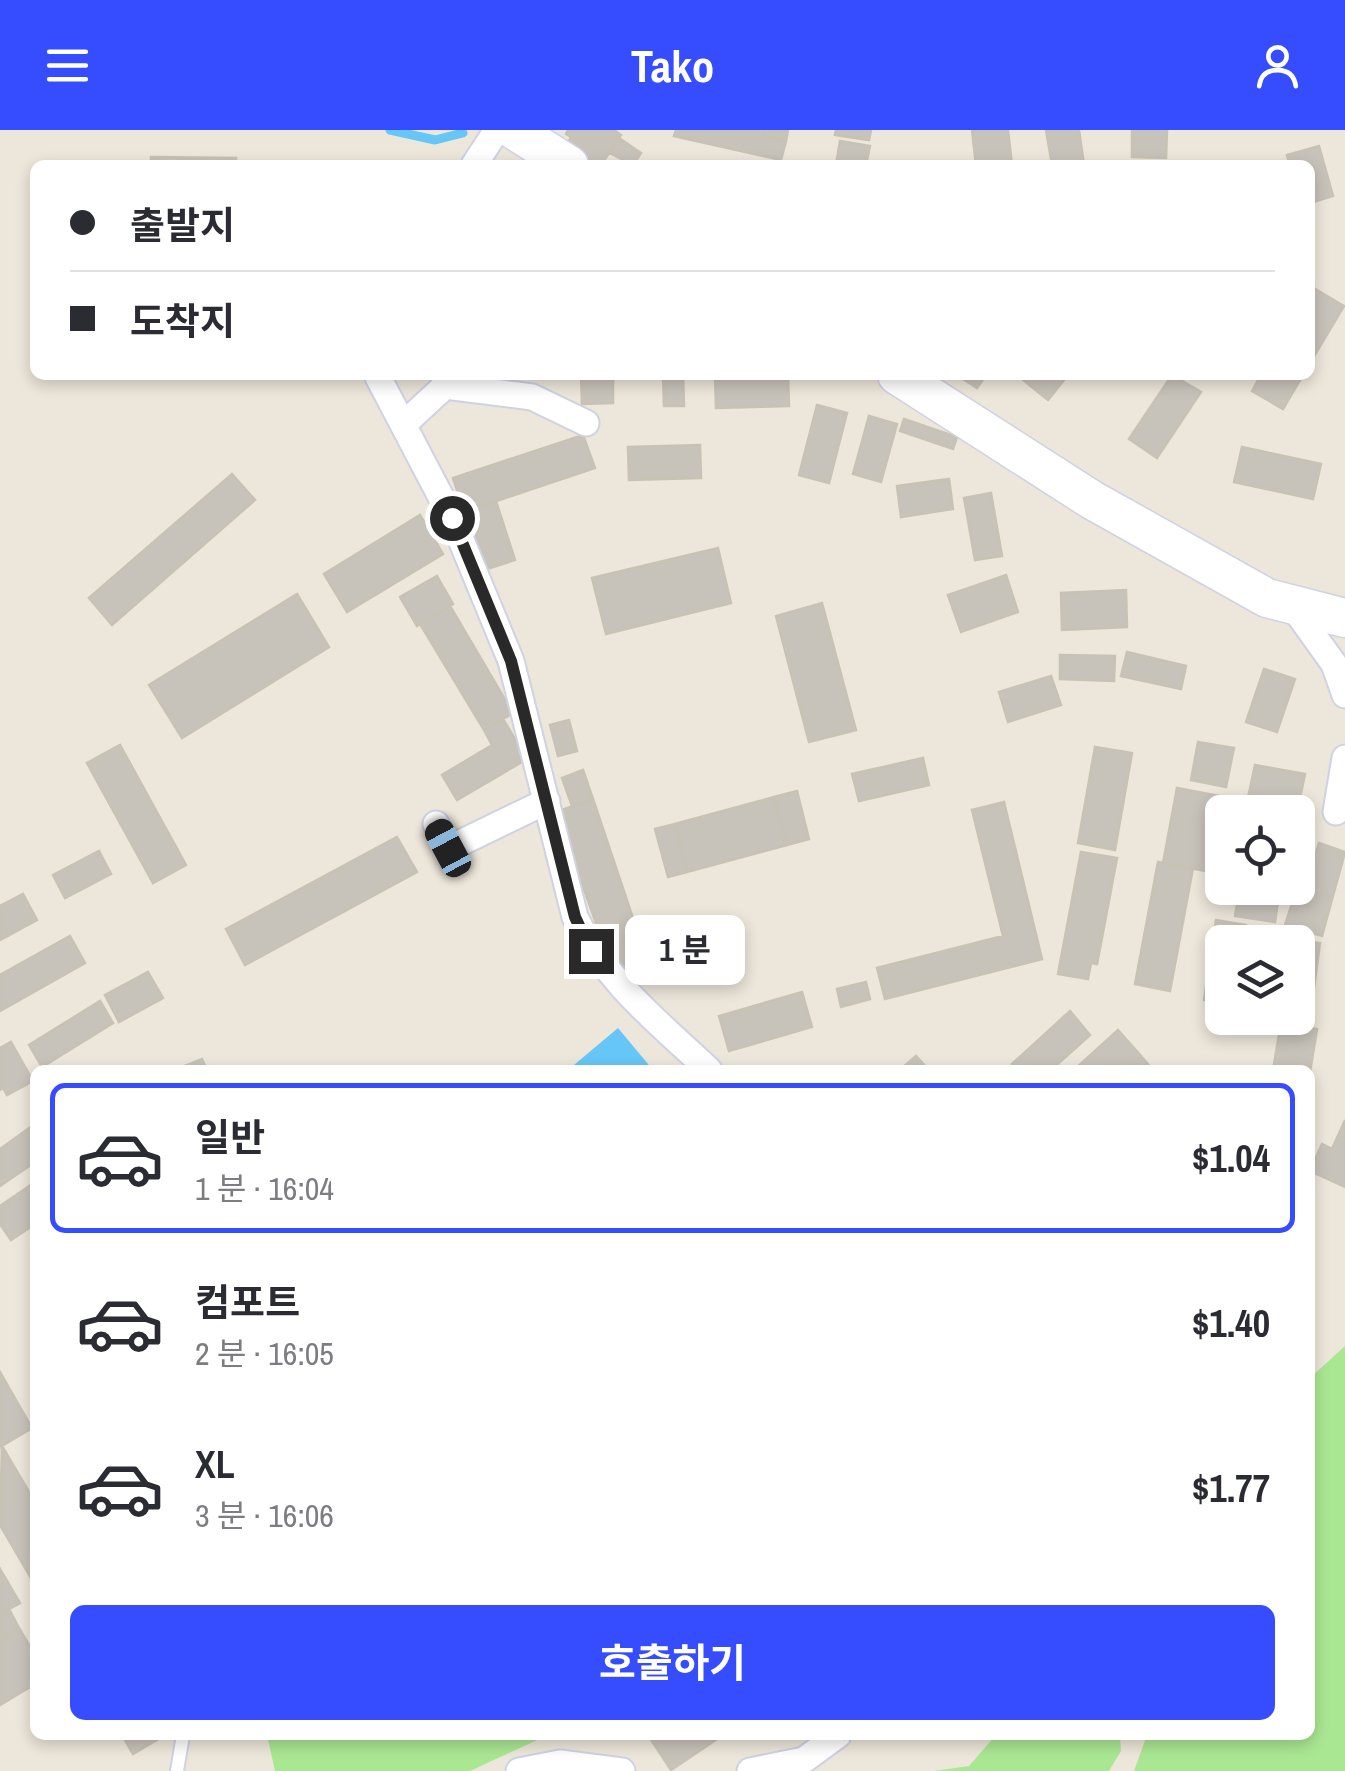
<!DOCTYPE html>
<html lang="ko">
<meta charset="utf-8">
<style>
body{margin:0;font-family:"Archivo Narrow","Noto Sans KR",sans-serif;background:#f7f7f7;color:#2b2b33;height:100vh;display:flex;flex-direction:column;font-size:38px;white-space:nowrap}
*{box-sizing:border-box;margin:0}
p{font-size:32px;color:#7c7c81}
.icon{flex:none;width:55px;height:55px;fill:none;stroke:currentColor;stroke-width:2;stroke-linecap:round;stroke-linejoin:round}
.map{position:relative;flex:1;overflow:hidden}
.details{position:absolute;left:30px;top:935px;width:1285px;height:675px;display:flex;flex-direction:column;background:#fff;border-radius:15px;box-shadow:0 5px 15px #0003}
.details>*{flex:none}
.banner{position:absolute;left:30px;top:30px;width:1285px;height:220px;border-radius:15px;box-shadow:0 5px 15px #0003;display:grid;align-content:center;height:220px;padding:0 40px;background:#fff}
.fabs{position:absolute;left:1205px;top:665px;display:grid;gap:20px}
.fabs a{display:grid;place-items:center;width:110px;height:110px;border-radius:15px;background:#fff;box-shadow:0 5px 15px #0003;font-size:50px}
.end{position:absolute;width:45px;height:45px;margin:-22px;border:12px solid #292929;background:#fff;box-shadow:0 0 0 5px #fff}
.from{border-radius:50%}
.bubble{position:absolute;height:70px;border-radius:15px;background:#fff;box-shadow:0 5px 15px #0003;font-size:32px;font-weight:700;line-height:70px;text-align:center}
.car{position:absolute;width:30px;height:60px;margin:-30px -15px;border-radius:12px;box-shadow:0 0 8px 2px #0007;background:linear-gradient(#222 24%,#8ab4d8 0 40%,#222 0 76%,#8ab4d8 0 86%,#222 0)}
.banner b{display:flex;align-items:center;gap:35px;height:95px;font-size:38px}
.banner b+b{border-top:2px solid #e1e1e2}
.banner i{width:25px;height:25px;background:#2b2b33}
ul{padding:18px 0 0;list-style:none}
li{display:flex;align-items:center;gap:30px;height:150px;margin:0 20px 15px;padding:0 20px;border:5px solid transparent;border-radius:15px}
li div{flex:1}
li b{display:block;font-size:38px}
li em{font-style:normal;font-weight:700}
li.selected{border-color:#354dff}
li>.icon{width:90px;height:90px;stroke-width:1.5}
.primary-button{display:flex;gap:20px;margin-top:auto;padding:20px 40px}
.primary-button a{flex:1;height:115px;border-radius:15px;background:#354dff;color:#fff;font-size:40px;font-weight:700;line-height:115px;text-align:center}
header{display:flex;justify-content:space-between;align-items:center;height:130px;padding:0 40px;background:#354dff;color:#fff;font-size:45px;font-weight:700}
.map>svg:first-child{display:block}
.green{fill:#aae793}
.water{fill:#66c6f6}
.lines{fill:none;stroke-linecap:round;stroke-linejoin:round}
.stream{stroke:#66c6f6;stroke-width:9}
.building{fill:#c8c3ba;stroke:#c8c2b4;stroke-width:2.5}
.lane-casing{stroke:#cfd2e4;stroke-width:16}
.street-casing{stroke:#cfd2e4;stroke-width:29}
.secondary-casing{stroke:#cfd2e4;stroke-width:41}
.lane{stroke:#fff;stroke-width:12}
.street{stroke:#fff;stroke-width:25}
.secondary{stroke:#fff;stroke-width:38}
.route{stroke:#292929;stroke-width:12}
</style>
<header><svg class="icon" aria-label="menu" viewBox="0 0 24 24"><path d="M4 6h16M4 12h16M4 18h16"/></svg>Tako<svg class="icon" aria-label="person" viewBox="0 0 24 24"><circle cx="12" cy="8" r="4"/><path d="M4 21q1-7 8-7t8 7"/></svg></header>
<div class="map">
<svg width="1345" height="1641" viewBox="0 0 1345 1641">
<rect width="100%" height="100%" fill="#ede6da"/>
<!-- green -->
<path class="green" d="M1345,1216V1641H1134L1147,1605H1310V1248Z
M267,1605H548L470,1641H275Z
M996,1605H1120L1121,1621L1109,1641H934L969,1636Z"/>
<!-- water -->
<path class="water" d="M618,898L653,940H568Z"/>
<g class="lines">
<!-- stream -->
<path class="stream" d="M390,0L435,10L463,3"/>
</g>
<!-- building -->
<path class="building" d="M568,0H614L621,5L601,35H595L566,16L571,7L566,4Z
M676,0H764L763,5L786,11L781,30L674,6Z
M764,0H788L786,11L763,5Z
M836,0H871L869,10L835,5Z
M972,0H1008L1012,35H976Z
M1046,0H1079L1084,35H1052Z
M1132,0H1167L1166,28L1132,27Z
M619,8L641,23L633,35L610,23Z
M840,11L870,16L866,35H836Z
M1319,16L1333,66L1310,73V35H1290L1287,25Z
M151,27L236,28V35H151Z
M1312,157L1344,176L1310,233V161Z
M581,245H613V273L582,274Z
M663,245H683L684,276H664Z
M715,245H788L789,276L716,278Z
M957,245H986L977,258Z
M1025,245H1068L1048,270L1022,249Z
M1172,245L1201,262L1157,328L1129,309Z
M1261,245H1303L1283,279L1252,261Z
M817,275L847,283L829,353L799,345Z
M869,286L897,294L881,352L853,344Z
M904,289L957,307L953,319L900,301Z
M583,305L595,338L464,382L453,348Z
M700,315L701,348L629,350L628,317Z
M1242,317L1321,334L1313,369L1234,352Z
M232,344L255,370L112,495L89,468Z
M949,349L953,379L901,387L897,356Z
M991,363L1002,426L975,430L964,368Z
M496,371L515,430L484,440L464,382Z
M420,385L443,424L347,482L324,444Z
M718,418L731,473L606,504L592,448Z
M1006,445L1018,482L961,502L948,465Z
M437,446L453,474L417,496L400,467Z
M1126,460L1127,497L1062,500L1061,463Z
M297,464L329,517L182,608L149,555Z
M822,473L856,600L809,612L776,486Z
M450,476L513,583L484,600L420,494Z
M1127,522L1186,536L1181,559L1121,546Z
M1060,525L1115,526L1114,551L1060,549Z
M1264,539L1295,549L1277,602L1246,592Z
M1051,546L1061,575L1008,592L999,562Z
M503,589L527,629L457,670L442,645L492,615L484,600Z
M569,590L577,621L558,626L550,595Z
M1198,612L1234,618L1226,657L1191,650Z
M120,615L186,735L153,753L87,633Z
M1095,617L1132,623L1115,720L1078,713Z
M923,628L929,655L859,671L852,644Z
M1255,635L1305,644L1297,682H1245Z
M583,640L593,669L572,676L562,648Z
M1177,658L1225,667L1211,742L1163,733Z
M797,661L809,709L787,715L774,667Z
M774,667L787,715L687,742L675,694Z
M593,669L647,830L620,839L609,829L556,682Z
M1004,672L1042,829L885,869L877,838L1003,806L972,680Z
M675,694L687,742L668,747L655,699Z
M397,707L417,742L245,835L226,799Z
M1319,713L1345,722L1322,806L1285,795L1304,737L1311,739Z
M99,721L111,744L65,768L53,745Z
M1081,722L1117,728L1097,834L1091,833L1088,849L1058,844Z
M1158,732L1193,738L1170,861L1135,854Z
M1240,758H1280L1275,792L1235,786Z
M23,764L37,790L0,810V776Z
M1216,790L1246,795L1244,812H1222V873L1204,870Z
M70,806L85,833L0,881V845Z
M1287,809L1320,813L1311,879L1298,877V812H1286Z
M148,842L163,868L119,892L105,865Z
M866,852L870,869L841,877L837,859Z
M802,862L812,897L729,921L719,886Z
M100,871L113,893L42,937L29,915Z
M1070,881L1090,905L1051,940H1018L1012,934Z
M1281,893L1317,899L1310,942L1273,940Z
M1118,900L1141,926L1125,940H1074Z
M11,912L33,951L7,965L3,958L0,960V918Z
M916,926L929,940H900Z
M1141,926L1153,940H1125Z
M202,929L207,940H175Z
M1345,990V1057L1310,1041L1322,1014L1332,1019Z
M35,994V1032L0,1056V1019Z
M35,1052V1094L11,1110L0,1094V1076Z
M0,1242L32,1298L0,1317Z
M2,1316L35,1372V1455L0,1395Z
M0,1439L20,1473L0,1484Z
M9,1479L19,1498L0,1508V1484Z
M19,1498L35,1525V1554L0,1575V1508Z
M122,1605H165L133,1624Z
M648,1605H723L671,1640Z"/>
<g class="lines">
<!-- lane casing -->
<g class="lane-casing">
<path id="lane" d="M177,1641L183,1605"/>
</g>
<!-- street casing -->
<g class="street-casing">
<path id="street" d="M474,35L497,0
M377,245L452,388L511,531L575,787C605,851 658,892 709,940
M445,256L532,267L586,293
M405,293L445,256L444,245
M1291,474L1334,534L1345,565
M1336,682L1345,628
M436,694L448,719L547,671
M519,1641L560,1633L622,1641
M750,1641L804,1630L838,1605"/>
</g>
<!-- secondary casing -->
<g class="secondary-casing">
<path id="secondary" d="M514,0L569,35
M897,245L1092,370L1267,468L1345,488"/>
</g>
<!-- lane -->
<use href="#lane" class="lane"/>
<!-- street -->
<use href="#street" class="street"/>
<!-- secondary -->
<use href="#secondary" class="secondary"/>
</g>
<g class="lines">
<!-- route -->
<path class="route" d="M452,388L511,531L575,787L591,821"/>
</g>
</svg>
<div class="fabs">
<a><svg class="icon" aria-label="locate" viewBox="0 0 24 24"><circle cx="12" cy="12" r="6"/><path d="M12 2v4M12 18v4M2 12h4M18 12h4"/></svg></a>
<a><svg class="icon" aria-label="layers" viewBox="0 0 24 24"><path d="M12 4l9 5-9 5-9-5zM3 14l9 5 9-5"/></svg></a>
</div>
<i class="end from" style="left:452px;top:388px"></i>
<i class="end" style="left:591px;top:821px"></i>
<div class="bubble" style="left:625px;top:785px;width:120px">1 분</div>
<i class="car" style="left:448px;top:718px;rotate:332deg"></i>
<div class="banner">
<b><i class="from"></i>출발지</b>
<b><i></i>도착지</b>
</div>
<section class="details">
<ul>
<li class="selected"><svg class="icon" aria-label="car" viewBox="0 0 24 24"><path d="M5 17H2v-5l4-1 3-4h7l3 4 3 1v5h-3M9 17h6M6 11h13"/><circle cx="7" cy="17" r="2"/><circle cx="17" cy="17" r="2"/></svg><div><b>일반</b><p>1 분 · 16:04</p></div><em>$1.04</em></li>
<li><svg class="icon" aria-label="car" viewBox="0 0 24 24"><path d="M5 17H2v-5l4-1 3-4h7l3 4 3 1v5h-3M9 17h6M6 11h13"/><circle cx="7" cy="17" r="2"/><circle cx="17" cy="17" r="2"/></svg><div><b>컴포트</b><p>2 분 · 16:05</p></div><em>$1.40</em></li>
<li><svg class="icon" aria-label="car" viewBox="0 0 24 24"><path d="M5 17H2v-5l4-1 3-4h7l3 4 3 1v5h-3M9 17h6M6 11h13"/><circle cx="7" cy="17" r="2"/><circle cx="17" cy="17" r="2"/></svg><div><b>XL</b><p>3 분 · 16:06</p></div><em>$1.77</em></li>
</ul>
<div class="primary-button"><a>호출하기</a></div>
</section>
</div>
